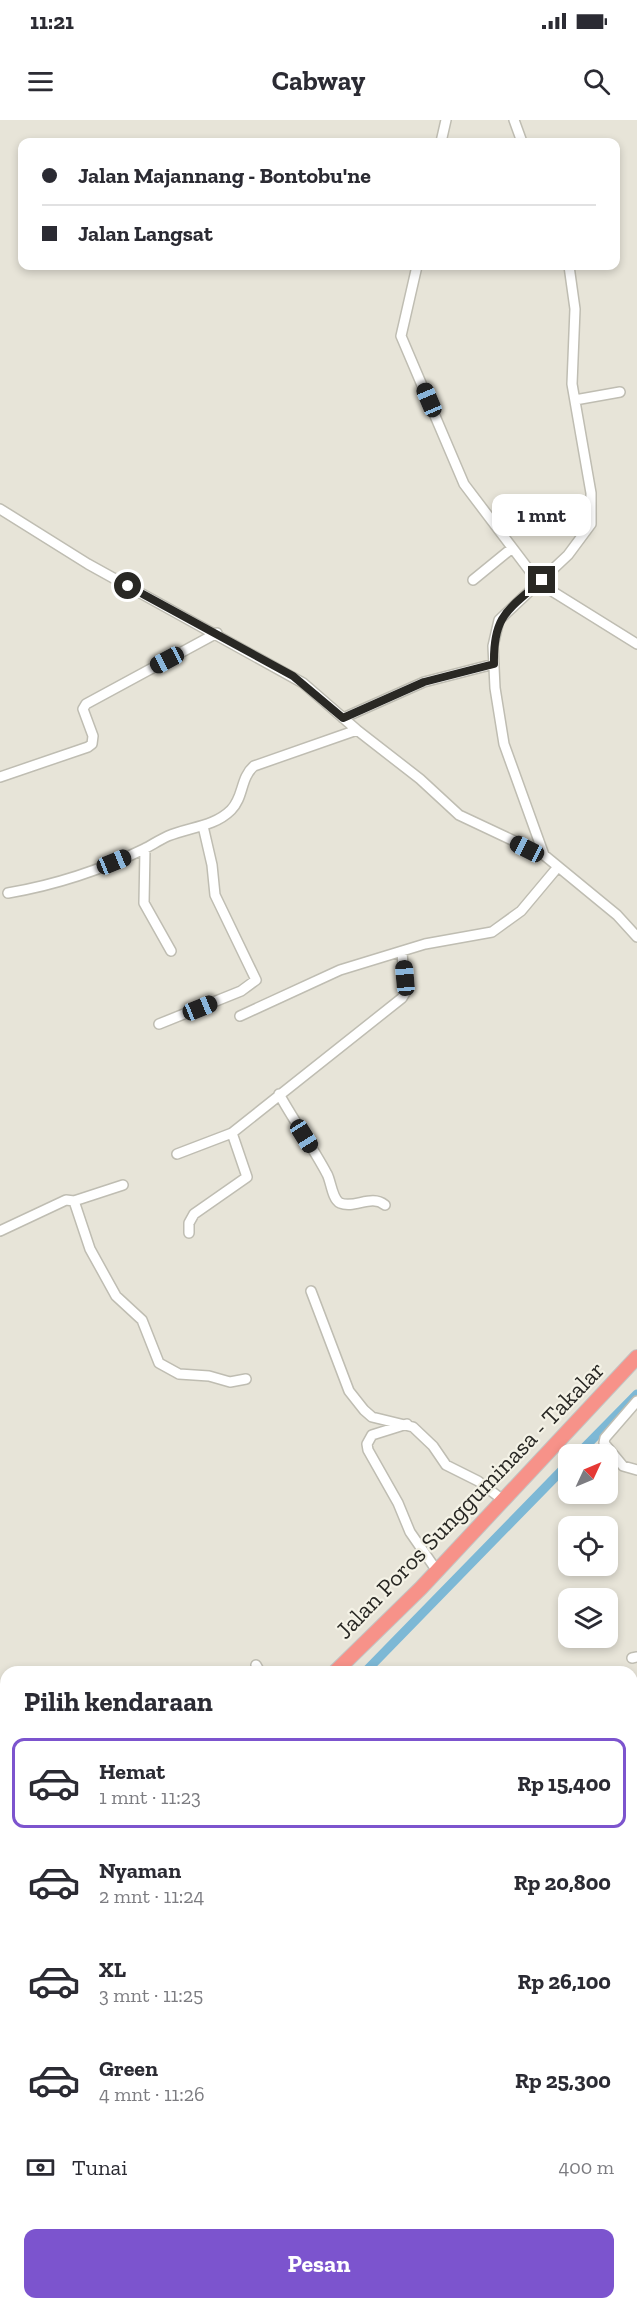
<!DOCTYPE html>
<html lang="id">
<meta charset="utf-8">
<style>
body{margin:0;font-family:"Zilla Slab",serif;background:#f2f2f3;color:#2b2b33;height:100vh;display:flex;flex-direction:column;font-size:22px;white-space:nowrap}
*{box-sizing:border-box;margin:0}
p{font-size:20px;color:#7c7c81}
.icon{flex:none;width:33px;height:33px;fill:none;stroke:currentColor;stroke-width:2;stroke-linecap:round;stroke-linejoin:round}
.map{position:relative;flex:1;overflow:hidden}
.panel{position:absolute;left:0px;top:1546px;width:638px;height:644px;display:flex;flex-direction:column;background:#fff;border-radius:18px 18px 0 0;box-shadow:0 3px 9px #0003}
.panel>*{flex:none}
.top-card{position:absolute;left:18px;top:18px;width:602px;height:132px;border-radius:12px;box-shadow:0 3px 9px #0003;display:grid;align-content:center;height:132px;padding:0 24px;background:#fff}
.needle{width:39px;rotate:46deg}
.buttons{position:absolute;left:558px;top:1324px;display:grid;gap:12px}
.buttons a{display:grid;place-items:center;width:60px;height:60px;border-radius:12px;background:#fff;box-shadow:0 3px 9px #0003;font-size:30px}
.end{position:absolute;width:27px;height:27px;margin:-14px;border:8px solid #292824;background:#fff;box-shadow:0 0 0 3px #fff}
.from{border-radius:50%}
.bubble{position:absolute;height:42px;border-radius:12px;background:#fff;box-shadow:0 3px 9px #0003;font-size:20px;font-weight:700;line-height:42px;text-align:center}
.car{position:absolute;width:18px;height:36px;margin:-18px -9px;border-radius:8px;box-shadow:0 0 4px 2px #0007;background:linear-gradient(#222 24%,#8ab4d8 0 40%,#222 0 76%,#8ab4d8 0 86%,#222 0)}
.top-card b{display:flex;align-items:center;gap:21px;height:57px;font-size:22px}
.top-card b+b{border-top:2px solid #e1e1e2}
.top-card i{width:15px;height:15px;background:#2b2b33}
ul{padding:0;list-style:none}
li{display:flex;align-items:center;gap:18px;height:90px;margin:0 12px 9px;padding:0 12px;border:3px solid transparent;border-radius:12px}
li div{flex:1}
li b{display:block;font-size:22px}
li em{font-style:normal;font-weight:700}
li.current{border-color:#7c54ce}
li>.icon{width:54px;height:54px;stroke-width:1.5}
h2{padding:0 24px;font-size:27px;line-height:72px}
.pay{display:flex;align-items:center;gap:15px;height:66px;padding:0 24px;font-size:22px}
.pay p{margin-inline-start:auto}
.button{display:flex;gap:12px;margin-top:auto;padding:12px 24px}
.button a{flex:1;height:69px;border-radius:12px;background:#7c54ce;color:#fff;font-size:24px;font-weight:700;line-height:69px;text-align:center}
.status{display:flex;justify-content:space-between;align-items:center;height:42px;padding:0 30px;background:#fff;direction:ltr}
.status svg{height:16px;fill:currentColor}
header{display:flex;justify-content:space-between;align-items:center;height:78px;padding:0 24px;background:#fff;font-size:27px;font-weight:700}
.map>svg:first-child{display:block}
.lines{fill:none;stroke-linecap:round;stroke-linejoin:round}
.canal{stroke:#7db8d5;stroke-width:9}
.minor-casing{stroke:#bfbdb2;stroke-width:12}
.highway-casing{stroke:#c3c3c2;stroke-width:16}
.minor{stroke:#fff;stroke-width:9}
.highway{stroke:#f79289;stroke-width:14}
.route{stroke:#292824;stroke-width:8}
.labels{text-anchor:middle;stroke-width:4.5;stroke-linejoin:round;paint-order:stroke}
.street-label{font-size:24px;fill:#292824;stroke:#f4f2e6}
</style>
<div class="status"><b>11:21</b><svg viewBox="0 0 49 12"><path d="M0 12V9h3v3zM5 12V6h3v6zM10 12V3h3v9zM15 12V0h3v12zM26 1h20v11H26zM47 4h2v5h-2z"/></svg></div>
<header><svg class="icon" aria-label="menu" viewBox="0 0 24 24"><path d="M4 6h16M4 12h16M4 18h16"/></svg>Cabway<svg class="icon" aria-label="search" viewBox="0 0 24 24"><circle cx="10" cy="10" r="6"/><path d="M15 15l6 6"/></svg></header>
<div class="map">
<svg width="637" height="2189" viewBox="0 0 637 2189">
<rect width="100%" height="100%" fill="#e7e4d8"/>
<g class="lines">
<!-- canal -->
<path class="canal" d="M577,1335L637,1274
M365,1552L568,1344
M0,1912L6,1905"/>
<!-- minor casing -->
<g class="minor-casing">
<path id="minor" d="M514,0L522,22
M441,22L446,0
M417,146L401,216L464,364L539,463L637,524
M575,280L620,272
M0,389L88,444L303,563L357,610L420,659L459,695L544,735L617,795L637,817
M473,460L511,429
M343,598L424,562L494,544
M0,657L88,627L92,624L93,616L83,589L86,584L217,513
M145,729L144,783L171,831
M544,735L504,624L495,568L493,526L499,500L568,435L591,404V373L572,264L575,189L569,146
M8,773C55,765 101,750 144,729C152,725 159,720 168,716C189,707 214,707 231,690C244,677 240,658 254,646L357,610
M240,896L340,850L425,824L492,812L521,791L557,748
M159,904L241,871L256,860L215,775L212,745L203,706
M279,974C294,1001 312,1026 327,1054C331,1061 332,1079 340,1083C355,1089 371,1074 385,1085
M177,1034L232,1013
M74,1081L123,1065
M0,1111L66,1080L74,1081L90,1129L116,1176L142,1200L159,1243L179,1254L209,1256L230,1262L246,1259
M189,1113V1103L194,1094L247,1057L232,1013L402,878L405,873L402,832
M311,1171L349,1271L364,1290L372,1297L413,1307L433,1326L446,1345L478,1361L503,1380
M637,1281L605,1318L604,1323L623,1346L637,1350
M407,1304L372,1315L367,1324L368,1330L398,1383L410,1412L437,1451
M632,1538L637,1537
M256,1545L260,1552
M0,1780L6,1798
M632,2089L637,2086
M365,2184L368,2189"/>
</g>
<!-- highway casing -->
<g class="highway-casing">
<path id="highway" d="M335,1552L421,1468L637,1237
M0,1867L6,1860"/>
</g>
<!-- minor -->
<use href="#minor" class="minor"/>
<!-- highway -->
<use href="#highway" class="highway"/>
</g>
<g class="lines">
<!-- route -->
<path class="route" d="M128,466L293,556L343,598L424,562L494,544C493,495 508,490 542,460"/>
</g>
<g class="labels">
<!-- street labels -->
<g class="street-label">
<text transform="translate(470 1380) rotate(-46)" y="8">Jalan Poros Sungguminasa - Takalar</text>
</g>
</g>
</svg>
<div class="buttons">
<a><svg class="needle" viewBox="-14 -14 28 28"><path d="M0-13l5 13h-10z" fill="#e53935"/><path d="M0 13l5-13h-10z" fill="#7c7c81"/></svg></a>
<a><svg class="icon" aria-label="locate" viewBox="0 0 24 24"><circle cx="12" cy="12" r="6"/><path d="M12 2v4M12 18v4M2 12h4M18 12h4"/></svg></a>
<a><svg class="icon" aria-label="layers" viewBox="0 0 24 24"><path d="M12 4l9 5-9 5-9-5zM3 14l9 5 9-5"/></svg></a>
</div>
<i class="end from" style="left:128px;top:466px"></i>
<i class="end" style="left:542px;top:460px"></i>
<div class="bubble" style="left:492px;top:374px;width:99px">1 mnt</div>
<i class="car" style="left:429px;top:280px;rotate:337deg"></i>
<i class="car" style="left:167px;top:540px;rotate:242deg"></i>
<i class="car" style="left:527px;top:729px;rotate:297deg"></i>
<i class="car" style="left:114px;top:742px;rotate:68deg"></i>
<i class="car" style="left:405px;top:858px;rotate:355deg"></i>
<i class="car" style="left:200px;top:888px;rotate:68deg"></i>
<i class="car" style="left:304px;top:1016px;rotate:148deg"></i>
<div class="top-card">
<b><i class="from"></i>Jalan Majannang - Bontobu'ne</b>
<b><i></i>Jalan Langsat</b>
</div>
<section class="panel">
<h2>Pilih kendaraan</h2>
<ul>
<li class="current"><svg class="icon" aria-label="car" viewBox="0 0 24 24"><path d="M5 17H2v-5l4-1 3-4h7l3 4 3 1v5h-3M9 17h6M6 11h13"/><circle cx="7" cy="17" r="2"/><circle cx="17" cy="17" r="2"/></svg><div><b>Hemat</b><p>1 mnt · 11:23</p></div><em>Rp 15,400</em></li>
<li><svg class="icon" aria-label="car" viewBox="0 0 24 24"><path d="M5 17H2v-5l4-1 3-4h7l3 4 3 1v5h-3M9 17h6M6 11h13"/><circle cx="7" cy="17" r="2"/><circle cx="17" cy="17" r="2"/></svg><div><b>Nyaman</b><p>2 mnt · 11:24</p></div><em>Rp 20,800</em></li>
<li><svg class="icon" aria-label="car" viewBox="0 0 24 24"><path d="M5 17H2v-5l4-1 3-4h7l3 4 3 1v5h-3M9 17h6M6 11h13"/><circle cx="7" cy="17" r="2"/><circle cx="17" cy="17" r="2"/></svg><div><b>XL</b><p>3 mnt · 11:25</p></div><em>Rp 26,100</em></li>
<li><svg class="icon" aria-label="car" viewBox="0 0 24 24"><path d="M5 17H2v-5l4-1 3-4h7l3 4 3 1v5h-3M9 17h6M6 11h13"/><circle cx="7" cy="17" r="2"/><circle cx="17" cy="17" r="2"/></svg><div><b>Green</b><p>4 mnt · 11:26</p></div><em>Rp 25,300</em></li>
</ul>
<div class="pay"><svg class="icon" aria-label="cash" viewBox="0 0 24 24"><path d="M3 7h18v10H3z"/><circle cx="12" cy="12" r="2"/></svg>Tunai<p>400 m</p></div>
<div class="button"><a>Pesan</a></div>
</section>
</div>
